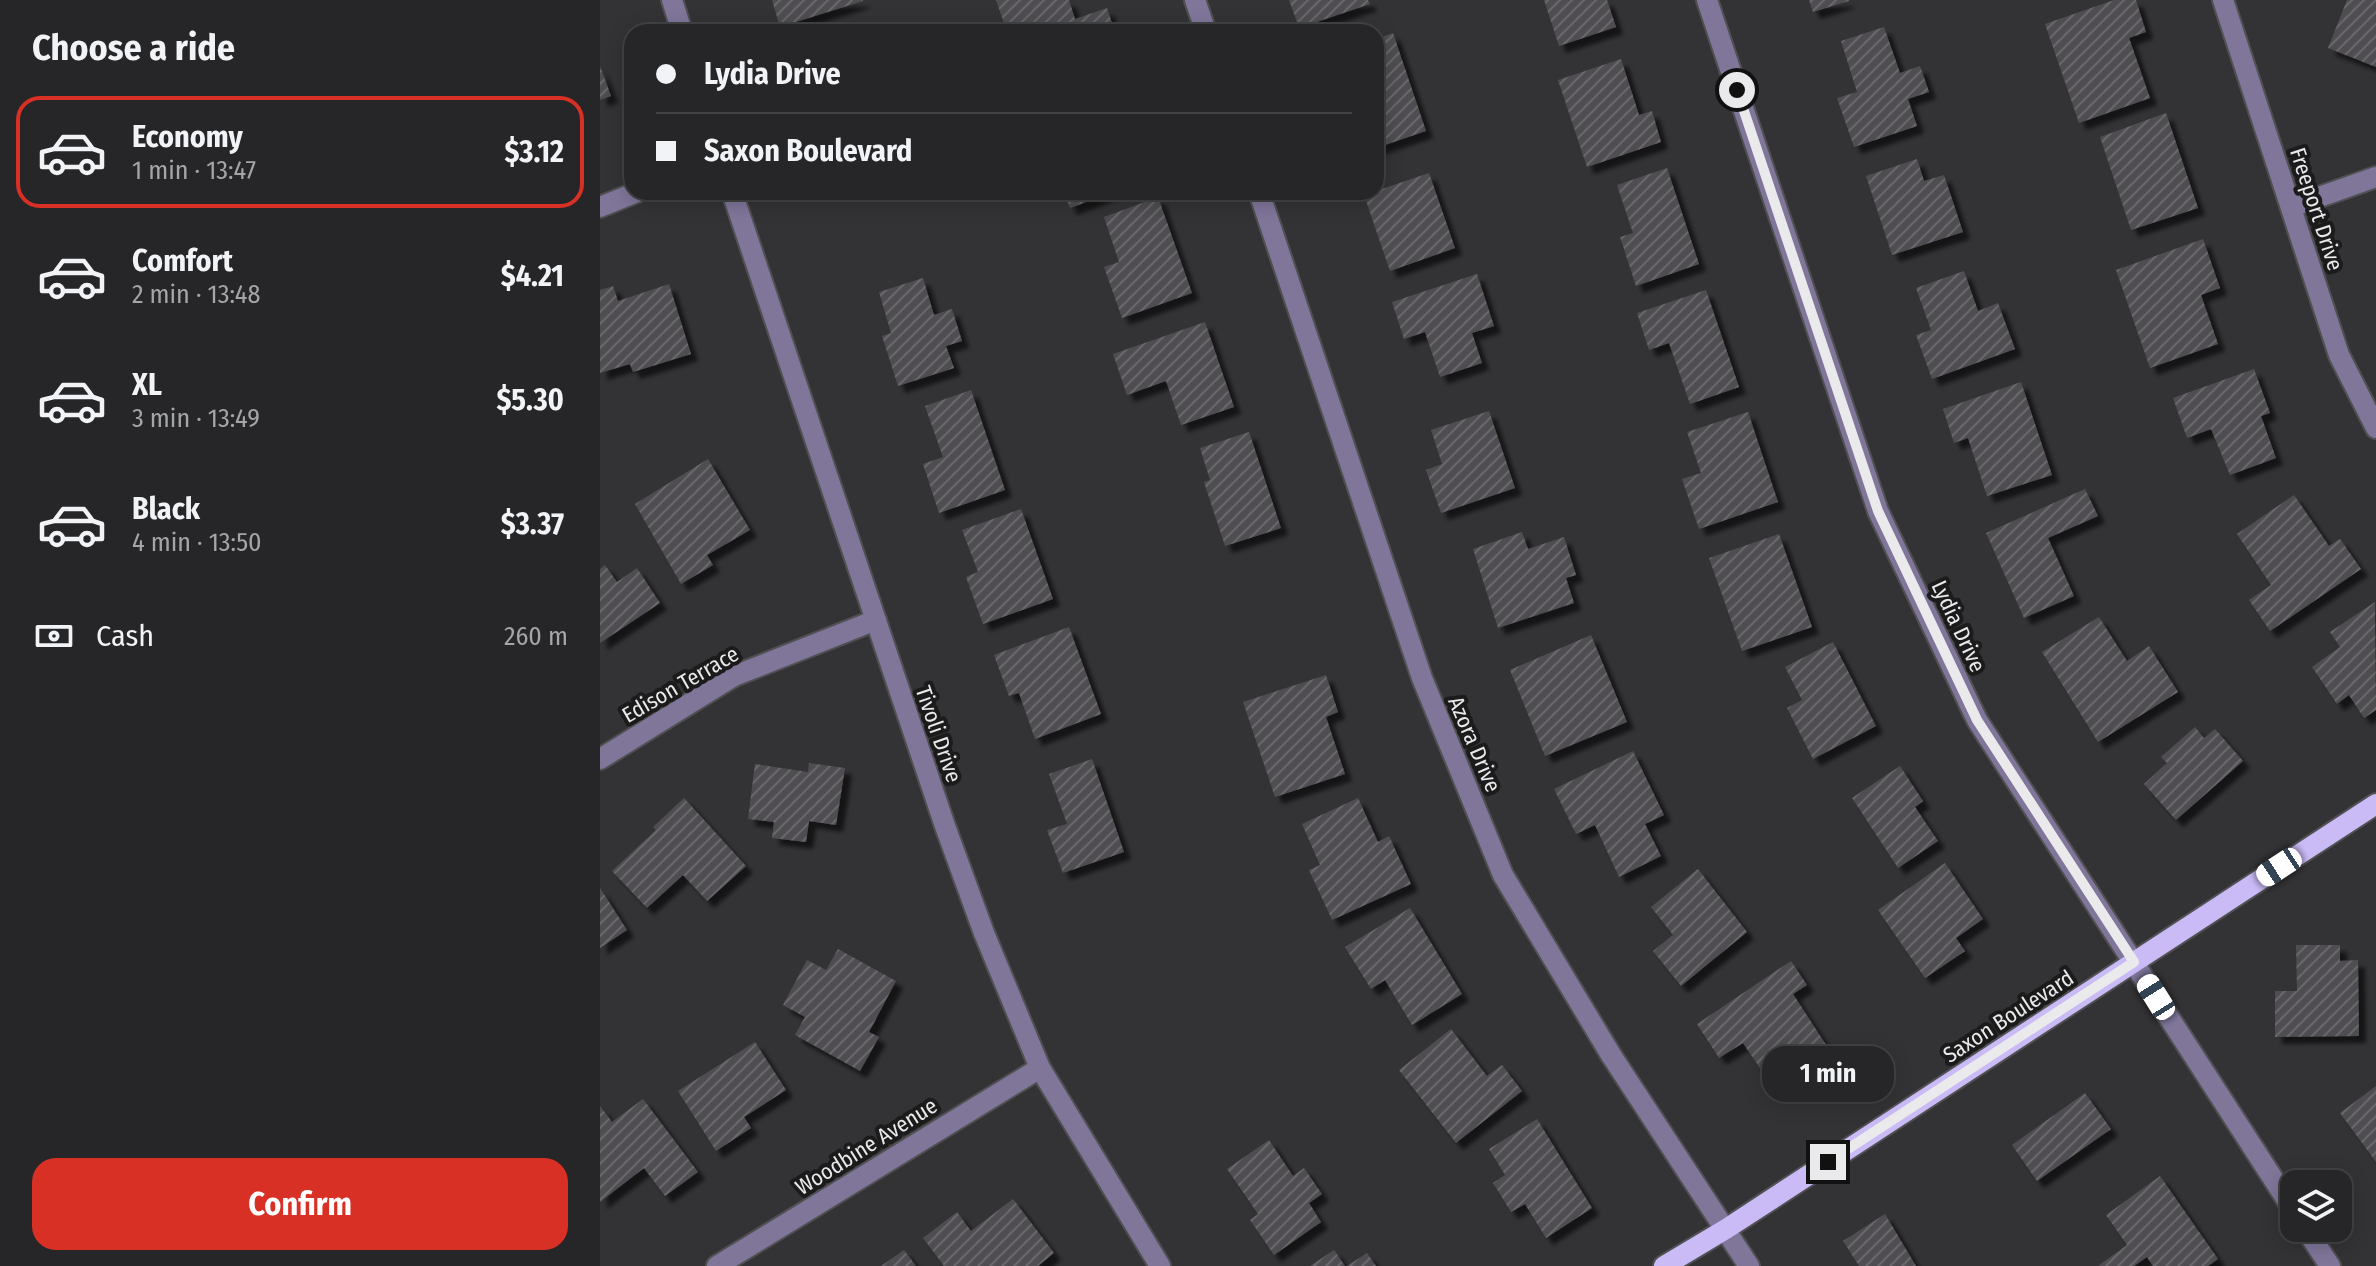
<!DOCTYPE html>
<meta charset="utf-8">
<style>
body{margin:0;font-family:"Fira Sans Condensed",sans-serif;background:#323234;color:#f1f3f6;height:100vh;display:flex;flex-direction:column;font-size:30px;white-space:nowrap}
*{box-sizing:border-box;margin:0}
p{font-size:26px;color:#a4a5a8}
.icon{flex:none;width:44px;height:44px;fill:none;stroke:currentColor;stroke-width:2;stroke-linecap:round;stroke-linejoin:round}
.map{position:relative;flex:1;overflow:hidden}
.drawer{display:flex;flex-direction:column;background:#262628;width:600px}
.drawer>*{flex:none}
.guide{position:absolute;left:24px;top:24px;width:760px;height:176px;border-radius:24px;box-shadow:0 4px 20px #0003,0 0 0 2px #424345;display:grid;align-content:center;height:176px;padding:0 32px;background:#262628}
.buttons{position:absolute;left:1680px;top:1170px;display:grid;gap:16px}
.buttons a{display:grid;place-items:center;width:72px;height:72px;border-radius:16px;background:#262628;box-shadow:0 4px 20px #0003,0 0 0 2px #424345;font-size:40px}
.end{position:absolute;width:36px;height:36px;margin:-18px;border:10px solid #eaeaec;background:#111;box-shadow:0 0 0 4px #111}
.from{border-radius:50%}
.bubble{position:absolute;height:56px;border-radius:24px;background:#262628;box-shadow:0 4px 20px #0003,0 0 0 2px #424345;font-size:26px;font-weight:700;line-height:56px;text-align:center}
.car{position:absolute;width:24px;height:48px;margin:-24px -12px;border-radius:10px;box-shadow:0 0 6px 2px #0007;background:linear-gradient(#fff 24%,#345 0 40%,#fff 0 76%,#345 0 86%,#fff 0)}
.guide b{display:flex;align-items:center;gap:28px;height:76px;font-size:30px}
.guide b+b{border-top:2px solid #424345}
.guide i{width:20px;height:20px;background:#f1f3f6}
ul{padding:0;list-style:none}
li{display:flex;align-items:center;gap:24px;height:112px;margin:0 16px 12px;padding:0 16px;border:4px solid transparent;border-radius:24px}
li div{flex:1}
li b{display:block;font-size:30px}
li em{font-style:normal;font-weight:700}
li.selected{border-color:#d93025}
li>.icon{width:72px;height:72px;stroke-width:1.5}
h2{padding:0 32px;font-size:36px;line-height:96px}
.pay{display:flex;align-items:center;gap:20px;height:88px;padding:0 32px;font-size:30px}
.pay p{margin-inline-start:auto}
.button{display:flex;gap:16px;margin-top:auto;padding:16px 32px}
.button a{flex:1;height:92px;border-radius:24px;background:#d93025;color:#fff;font-size:32px;font-weight:700;line-height:92px;text-align:center}
main{display:flex;flex:1;min-height:0}
.map>svg:first-child{display:block}
.building{fill:url(#building-hatch);filter:url(#shadow)}
.lines{fill:none;stroke-linecap:round;stroke-linejoin:round}
.minor-casing{stroke:#505053;stroke-width:24}
.major-casing{stroke:#505053;stroke-width:24}
.minor{stroke:#7f769a;stroke-width:20}
.major{stroke:#cabaf6;stroke-width:20}
.route{stroke:#eaeaec;stroke-width:10}
.labels{text-anchor:middle;stroke-width:8;stroke-linejoin:round;paint-order:stroke}
.street-label{font-size:22px;fill:#eaeaec;stroke:#1b1b1c}
</style>
<main>
<section class="drawer">
<h2>Choose a ride</h2>
<ul>
<li class="selected"><svg class="icon" aria-label="car" viewBox="0 0 24 24"><path d="M5 17H2v-5l4-1 3-4h7l3 4 3 1v5h-3M9 17h6M6 11h13"/><circle cx="7" cy="17" r="2"/><circle cx="17" cy="17" r="2"/></svg><div><b>Economy</b><p>1 min · 13:47</p></div><em>$3.12</em></li>
<li><svg class="icon" aria-label="car" viewBox="0 0 24 24"><path d="M5 17H2v-5l4-1 3-4h7l3 4 3 1v5h-3M9 17h6M6 11h13"/><circle cx="7" cy="17" r="2"/><circle cx="17" cy="17" r="2"/></svg><div><b>Comfort</b><p>2 min · 13:48</p></div><em>$4.21</em></li>
<li><svg class="icon" aria-label="car" viewBox="0 0 24 24"><path d="M5 17H2v-5l4-1 3-4h7l3 4 3 1v5h-3M9 17h6M6 11h13"/><circle cx="7" cy="17" r="2"/><circle cx="17" cy="17" r="2"/></svg><div><b>XL</b><p>3 min · 13:49</p></div><em>$5.30</em></li>
<li><svg class="icon" aria-label="car" viewBox="0 0 24 24"><path d="M5 17H2v-5l4-1 3-4h7l3 4 3 1v5h-3M9 17h6M6 11h13"/><circle cx="7" cy="17" r="2"/><circle cx="17" cy="17" r="2"/></svg><div><b>Black</b><p>4 min · 13:50</p></div><em>$3.37</em></li>
</ul>
<div class="pay"><svg class="icon" aria-label="cash" viewBox="0 0 24 24"><path d="M3 7h18v10H3z"/><circle cx="12" cy="12" r="2"/></svg>Cash<p>260 m</p></div>
<div class="button"><a>Confirm</a></div>
</section>
<div class="map">
<svg width="1776" height="1266" viewBox="0 0 1776 1266">
<defs>
<pattern id="building-hatch" width="6" height="6" patternUnits="userSpaceOnUse" patternTransform="scale(2)"><rect width="6" height="6" fill="#4f4e51"/><path d="M-1 1l2-2M0 6l6-6M5 7l2-2" fill="none" stroke="#68686a"/></pattern>
<filter id="shadow"><feDropShadow dx="7" dy="7" stdDeviation="2" flood-color="#0009"/></filter>
</defs>
<rect width="100%" height="100%" fill="#333336"/>
<!-- building -->
<path class="building" d="M172,0H263V1L180,27Z
M396,0H469L475,19L507,8L515,32H407Z
M689,0H768L770,4L699,28Z
M944,0H1007L1016,27L959,46Z
M1209,0H1249V1L1213,12Z
M1514,0H1536L1546,32L1529,38L1550,98L1479,123L1445,24Z
M1747,0H1776V67L1728,48Z
M1284,27L1300,73L1320,66L1329,92L1308,99L1317,126L1254,147L1237,98L1257,92L1241,41Z
M793,33L826,131L776,148V39Z
M1021,59L1039,115L1052,111L1061,142L987,167L958,80Z
M0,66L11,96L0,100Z
M1566,113L1598,208L1531,230L1500,137Z
M1317,159L1324,181L1344,175L1363,232L1292,255L1266,176Z
M1067,168L1099,264L1036,286L1020,237L1033,233L1017,185Z
M829,173L855,248L790,271L764,195Z
M464,192H513L470,208Z
M558,197L592,293L522,318L504,267L519,262L504,217Z
M1603,239L1620,288L1601,295L1618,344L1550,368L1516,270Z
M1364,271L1378,311L1398,303L1415,349L1332,379L1316,335L1331,330L1316,288Z
M877,274L894,326L872,333L882,363L840,377L825,332L804,339L792,302Z
M323,278L334,315L352,309L362,341L346,346L354,368L298,386L282,336L291,333L279,292Z
M69,284L91,354L33,372L30,364L0,373V290L13,286L18,301Z
M1106,290L1139,387L1090,404L1069,343L1049,350L1037,313Z
M605,322L634,407L581,425L566,381L527,395L513,354Z
M1654,369L1670,413L1661,416L1676,458L1630,475L1611,429L1587,438L1573,398Z
M1421,382L1452,475L1387,496L1368,438L1354,443L1343,409Z
M371,390L405,490L339,513L323,464L343,457L325,406Z
M889,411L915,488L841,513L826,470L842,464L831,430Z
M1148,412L1178,502L1099,529L1082,479L1101,473L1087,432Z
M649,432L681,528L625,546L604,482L610,480L600,448Z
M108,459L150,530L107,555L113,565L81,584L35,504Z
M1485,489L1498,516L1448,538L1474,596L1424,618L1386,533Z
M1694,495L1729,546L1740,539L1761,569L1670,631L1649,600L1671,585L1637,534Z
M421,509L453,599L383,624L366,577L378,572L362,530Z
M922,532L928,549L964,537L976,575L966,578L974,603L898,628L873,549Z
M1179,534L1212,627L1142,651L1109,558Z
M5,565L17,582L37,568L60,603L0,643V569Z
M1775,602L1776,710L1764,718L1749,695L1737,704L1712,667L1740,647L1730,632Z
M1499,617L1527,661L1549,646L1578,692L1498,742L1442,652Z
M469,627L501,714L435,739L419,693L409,696L394,655Z
M991,635L1027,722L945,756L910,670Z
M1233,642L1276,726L1213,759L1187,708L1202,700L1185,667Z
M726,675L738,712L726,717L745,774L675,797L643,702Z
M1595,727L1604,738L1615,729L1643,761L1576,820L1544,784L1567,763L1561,757Z
M1033,751L1064,815L1045,824L1061,856L1019,877L995,825L976,834L954,789Z
M492,759L524,852L463,873L447,830L467,824L449,774Z
M209,763L245,768L236,825L209,821L206,842L172,838L174,822L148,819L155,764L208,772Z
M1300,766L1323,801L1315,807L1338,841L1298,868L1252,798Z
M84,798L146,866L107,901L83,875L47,908L12,871L56,830L53,827Z
M758,798L778,842L789,836L811,884L732,920L709,870L720,865L702,824Z
M1345,863L1383,919L1356,938L1365,951L1325,978L1278,910Z
M1098,869L1147,932L1081,986L1053,951L1073,935L1051,907Z
M0,888L27,930L0,948Z
M810,908L862,994L812,1025L785,980L771,989L745,947Z
M1696,945H1740V961L1758,960L1759,1036L1675,1037V991H1697Z
M238,949L296,981L269,1032L279,1037L260,1071L195,1035L205,1017L183,1005L207,960L226,970Z
M1191,961L1207,985L1193,994L1230,1051L1174,1089L1143,1043L1119,1058L1097,1024Z
M851,1029L887,1076L902,1065L922,1091L856,1143L799,1070Z
M155,1042L186,1090L144,1117L151,1128L116,1151L78,1091Z
M1776,1086V1162L1740,1113Z
M1485,1093L1511,1129L1437,1181L1412,1145Z
M43,1099L98,1172L65,1196L44,1168L0,1202V1106L12,1122Z
M937,1119L992,1208L946,1238L925,1204L911,1212L893,1183L905,1175L889,1149Z
M669,1140L693,1176L704,1168L722,1194L709,1203L721,1222L674,1255L650,1220L658,1214L627,1169Z
M1560,1176L1618,1259L1608,1266H1553L1547,1257L1534,1266H1498L1527,1245L1506,1215Z
M413,1199L454,1253L438,1266H344L323,1238L357,1212L371,1231Z
M1285,1214L1316,1266H1259L1243,1241Z
M304,1250L316,1266H281Z
M734,1250L745,1266H710Z
M767,1253L776,1266H747Z"/>
<g class="lines">
<!-- minor casing -->
<g class="minor-casing">
<path id="minor" d="M72,0L82,32
M595,0L606,32
M1107,0L1278,511L1377,720L1694,1211
M1623,0L1739,355L1776,428
M132,192L345,826L384,933L440,1068L560,1266
M659,192L822,678L903,875L1011,1055L1149,1266
M0,207L37,192
M1691,207L1776,177
M0,759L134,676L276,620
M1705,1228L1730,1266
M117,1266L440,1068"/>
</g>
<!-- major casing -->
<g class="major-casing">
<path id="major" d="M1064,1266L1126,1229L1776,804"/>
</g>
<!-- minor -->
<use href="#minor" class="minor"/>
<!-- major -->
<use href="#major" class="major"/>
</g>
<g class="lines">
<!-- route -->
<path class="route" d="M1137,90L1278,511L1377,720L1534,962L1228,1162"/>
</g>
<g class="labels">
<!-- street labels -->
<g class="street-label">
<text transform="translate(1717 209) rotate(72)" y="8">Freeport Drive</text>
<text transform="translate(1359 626) rotate(65)" y="8">Lydia Drive</text>
<text transform="translate(80 684) rotate(-30)" y="8">Edison Terrace</text>
<text transform="translate(339 734) rotate(71)" y="8">Tivoli Drive</text>
<text transform="translate(875 744) rotate(67)" y="8">Azora Drive</text>
<text transform="translate(1408 1016) rotate(-33)" y="8">Saxon Boulevard</text>
<text transform="translate(266 1146) rotate(-32)" y="8">Woodbine Avenue</text>
</g>
</g>
</svg>
<div class="buttons">
<a><svg class="icon" aria-label="layers" viewBox="0 0 24 24"><path d="M12 4l9 5-9 5-9-5zM3 14l9 5 9-5"/></svg></a>
</div>
<i class="end from" style="left:1137px;top:90px"></i>
<i class="end" style="left:1228px;top:1162px"></i>
<div class="bubble" style="left:1162px;top:1046px;width:132px">1 min</div>
<i class="car" style="left:1679px;top:867px;rotate:237deg"></i>
<i class="car" style="left:1556px;top:997px;rotate:328deg"></i>
<div class="guide">
<b><i class="from"></i>Lydia Drive</b>
<b><i></i>Saxon Boulevard</b>
</div>
</div>
</main>
